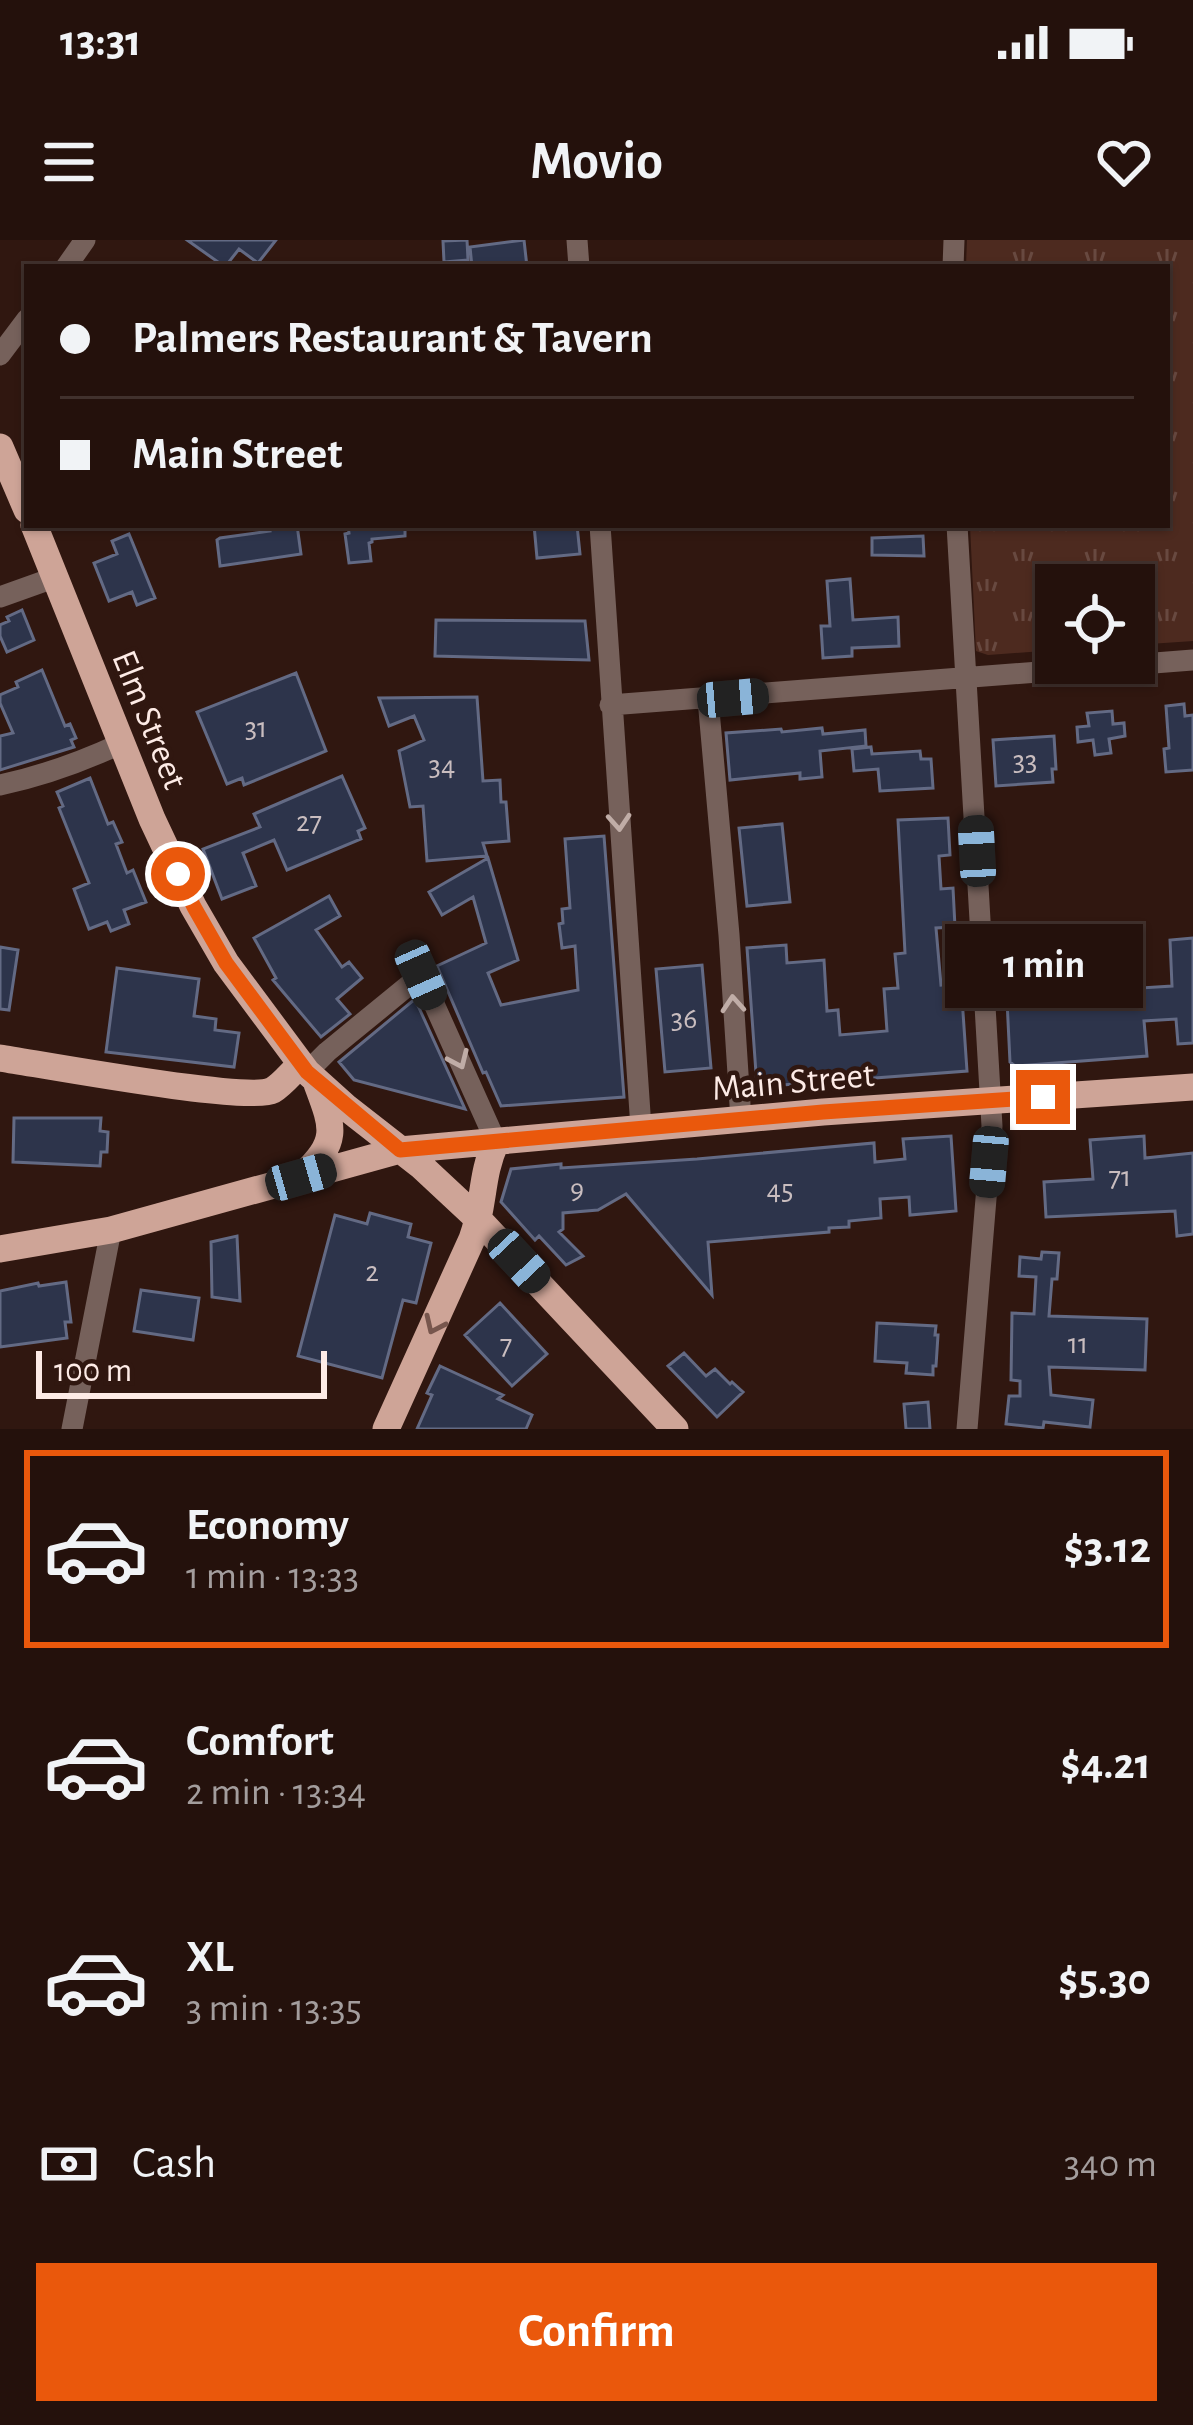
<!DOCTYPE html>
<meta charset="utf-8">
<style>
body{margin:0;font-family:"Alegreya Sans",sans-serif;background:#301f1a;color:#f1f3f6;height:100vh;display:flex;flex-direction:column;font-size:45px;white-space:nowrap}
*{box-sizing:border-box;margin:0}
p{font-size:39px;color:#a39d9d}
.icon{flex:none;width:66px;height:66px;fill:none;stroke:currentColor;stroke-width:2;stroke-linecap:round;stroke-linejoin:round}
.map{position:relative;height:1189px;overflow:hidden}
.drawer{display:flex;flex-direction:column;background:#24110c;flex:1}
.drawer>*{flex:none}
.hud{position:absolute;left:24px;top:24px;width:1146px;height:264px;border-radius:0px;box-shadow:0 3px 9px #0004,0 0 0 3px #41312d;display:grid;align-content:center;height:264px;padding:0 36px;background:#24110c}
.fabs{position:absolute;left:1035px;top:324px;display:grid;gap:24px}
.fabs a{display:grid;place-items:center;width:120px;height:120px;border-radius:0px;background:#24110c;box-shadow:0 3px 9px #0004,0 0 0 3px #41312d;font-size:60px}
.scale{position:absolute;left:36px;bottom:30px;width:291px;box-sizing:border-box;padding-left:12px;border:6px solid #fdebe6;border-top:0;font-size:33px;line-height:42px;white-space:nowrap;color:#fdebe6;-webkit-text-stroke:9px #301710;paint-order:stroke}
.end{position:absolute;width:54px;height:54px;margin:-27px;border:15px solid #ea580c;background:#fff;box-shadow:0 0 0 6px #fff}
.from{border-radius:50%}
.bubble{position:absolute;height:84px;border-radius:0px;background:#24110c;box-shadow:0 3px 9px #0004,0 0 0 3px #41312d;font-size:39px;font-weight:600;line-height:84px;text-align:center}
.car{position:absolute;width:36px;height:72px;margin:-36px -18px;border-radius:15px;box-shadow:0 0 9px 3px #0007;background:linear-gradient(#222 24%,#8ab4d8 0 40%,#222 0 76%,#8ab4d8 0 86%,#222 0)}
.hud b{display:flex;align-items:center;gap:42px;height:114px;font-size:45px}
.hud b+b{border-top:3px solid #41312d}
.hud i{width:30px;height:30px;background:#f1f3f6}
ul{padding:21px 0 0;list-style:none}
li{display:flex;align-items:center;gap:36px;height:198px;margin:0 24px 18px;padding:0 12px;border:6px solid transparent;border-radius:0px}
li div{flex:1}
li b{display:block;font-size:45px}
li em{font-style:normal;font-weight:600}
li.current{border-color:#ea580c}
li>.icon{width:108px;height:108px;stroke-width:1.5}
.pay{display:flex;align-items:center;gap:30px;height:132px;padding:0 36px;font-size:45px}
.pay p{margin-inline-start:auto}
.cta{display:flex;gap:24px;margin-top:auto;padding:24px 36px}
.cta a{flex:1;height:138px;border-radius:0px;background:#ea580c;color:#fff;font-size:48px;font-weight:600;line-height:138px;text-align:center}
.status{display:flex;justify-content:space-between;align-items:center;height:84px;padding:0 60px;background:#24110c;direction:ltr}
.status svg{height:33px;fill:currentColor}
header{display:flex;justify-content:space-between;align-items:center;height:156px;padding:0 36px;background:#24110c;font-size:54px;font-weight:600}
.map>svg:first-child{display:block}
.grass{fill:url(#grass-tufts)}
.building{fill:#2d344b;stroke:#636a84;stroke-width:3}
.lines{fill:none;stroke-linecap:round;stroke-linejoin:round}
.minor{stroke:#76615b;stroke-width:21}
.major{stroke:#cea497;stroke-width:27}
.oneway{stroke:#c0ada7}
.oneway2{stroke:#77564d}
.route{stroke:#ea580c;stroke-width:15}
.labels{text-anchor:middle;stroke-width:9;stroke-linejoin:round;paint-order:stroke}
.number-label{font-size:30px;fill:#c9bdbf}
.street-label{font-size:36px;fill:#fdebe6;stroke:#301710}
</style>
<div class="status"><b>13:31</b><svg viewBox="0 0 49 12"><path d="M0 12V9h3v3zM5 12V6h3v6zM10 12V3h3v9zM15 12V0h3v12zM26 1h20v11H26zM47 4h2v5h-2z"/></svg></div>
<header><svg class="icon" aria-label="menu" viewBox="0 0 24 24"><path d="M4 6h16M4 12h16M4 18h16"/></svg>Movio<svg class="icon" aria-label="heart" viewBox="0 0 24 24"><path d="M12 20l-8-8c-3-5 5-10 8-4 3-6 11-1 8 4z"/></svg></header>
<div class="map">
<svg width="1193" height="1189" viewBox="0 0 1193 1189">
<defs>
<pattern id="grass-tufts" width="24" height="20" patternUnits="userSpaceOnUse" patternTransform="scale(3)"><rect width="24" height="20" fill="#4d2a1f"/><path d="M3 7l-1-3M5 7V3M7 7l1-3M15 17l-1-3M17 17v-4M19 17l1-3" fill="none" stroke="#684940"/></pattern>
</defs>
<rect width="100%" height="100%" fill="#301710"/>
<!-- grass -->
<path class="grass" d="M967,0H1193V401L1134,405V345H1056V410L988,415L976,411L970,285H1167V27H966Z"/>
<!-- building -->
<path class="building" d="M187,0H276L258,23L239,9L225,27Z
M467,0L468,20L444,22L443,1Z
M524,0L527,27H472L470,7Z
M269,285H297L301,314L220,326L217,300L220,298L270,291Z
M348,285H405V296L372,299V302L369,303L371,321L349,323L345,294L349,293Z
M534,285H577L580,314L537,318Z
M129,294L155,358L137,365L132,352L109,361L94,323L117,314L112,301Z
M923,296L924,316L872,315V298Z
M850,339L853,380L898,377L899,406L852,408V416L823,418L821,386H830L827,341Z
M22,370L34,400L7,412L0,396V385L9,381L7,377Z
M436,380L585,381L589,420L435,416Z
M42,430L65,486L70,484L76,498L71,500L74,507L0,530V496L13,493L0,463V455L18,447L16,442Z
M296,433L326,511L244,545L242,538L227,544L197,472Z
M477,457L483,541L500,540L501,562H506L509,601L483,603L487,616L427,621L423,566L410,567L399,511L424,500L414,476L389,486L379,458Z
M1184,464L1185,476L1193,475V530L1166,532L1164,509L1169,508L1166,466Z
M1112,471L1113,484L1124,483L1125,496L1109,499L1111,513L1095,515L1093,500L1078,502L1077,487L1089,486L1087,473Z
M822,488L823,494L865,490L866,506L820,511L822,537L800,539V533L730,540L726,493L781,489L782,492Z
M1054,496L1056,529H1052L1053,542L996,546L993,500Z
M871,507L872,514L920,511L921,519H931L933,548L880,551L878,529L854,531L852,509Z
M342,536L365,588L358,591L361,599L287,630L274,600L243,613L256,646L222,659L203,609L260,587L254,574Z
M90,538L108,584L113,582L122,602L116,604L127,633L133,630L146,662L124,670L129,684L111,691L107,682L89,689L74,649L89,643L59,568L63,566L57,552Z
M948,578L950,615L939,616L941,649L953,648L955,687L936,688L941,745L961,743L967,831L757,847L747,708L786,705L787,723L824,720L827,771L838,770L840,795L887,791L884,749L898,748L895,714L905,713L898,580Z
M782,584L790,662L747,666L739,588Z
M604,596L624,857L501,866L486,832L483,833L437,726L486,703L473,657L442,675L429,652L488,618L518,720L488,733L501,765L578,750L575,706L562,708L559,684L563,683L562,669L570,668L565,599Z
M329,656L340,676L316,690L342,727L349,722L362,738L337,759L350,774L321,797L273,740L276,738L254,698Z
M1193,698V803L1178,804L1176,779L1144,781L1147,816L1015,826L1010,822L1006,740L1008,739V728L1019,727L1018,709L1083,705L1084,721L1138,718L1141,748L1172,746L1170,700Z
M0,707L18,710L9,770L0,769Z
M702,725L711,828L665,832L656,729Z
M117,728L199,739L194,776L216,779L215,790L239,793L234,827L106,812Z
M415,759L465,869L354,840L339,822Z
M14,878H101L100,891L108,892L107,912H101L100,926L13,922Z
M951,896L956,971L910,975L909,957L880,959L881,978L849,981V987L829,988V992L708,1002L712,1055L626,954L598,970L563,973V989L559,992L583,1016L566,1025L539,996L535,1000L501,962L511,929L561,924V928L697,919L874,903L875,922L905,919L903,899Z
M1144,896L1145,918L1193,913V994L1177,996L1175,971L1046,977L1044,942L1093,939L1090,900Z
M370,973L411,984L408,997L431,1003L416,1063L403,1060L382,1138L298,1116L335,975L367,984Z
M237,996L240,1061L212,1057L211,1002Z
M1042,1012L1059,1013L1057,1039H1052L1049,1076L1147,1079L1145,1130L1049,1127L1051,1155L1093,1160L1090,1187L1044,1182L1043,1188L1006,1184L1009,1156H1020V1141L1011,1140L1012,1073L1034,1074L1036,1037L1019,1036L1020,1017L1041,1019Z
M66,1042L71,1082H65L67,1098L0,1107V1051L38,1043L39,1046Z
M141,1050L199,1058L193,1100L134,1091Z
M500,1063L547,1114L512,1146L465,1095Z
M877,1083L936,1086L935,1095H938L936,1126H933V1135L906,1133L907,1123L875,1121Z
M684,1113L706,1136L715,1129L730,1144L732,1142L743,1152L717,1177L668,1126Z
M440,1126L503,1155L498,1159L532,1175L526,1189H417L432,1155L427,1153Z
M928,1162L930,1189H906L904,1164Z"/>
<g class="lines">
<!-- minor -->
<path class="minor" d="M577,0L579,27
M66,27L85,0
M953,27L954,0
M0,115L27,79
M600,285L641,888
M957,285L992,886L967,1189
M0,357L56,337
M708,459L729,695L741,880
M610,465L1193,420
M0,545C42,536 81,522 120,504
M307,832L327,812L421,735L496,902
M72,1189L111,990"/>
<!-- major -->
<path class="major" d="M0,207L27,270
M34,285L152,579L193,666L226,723L307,832L347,868L420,925L479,980L675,1189
M0,818C40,824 248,863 273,850C283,844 292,832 301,824
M302,936C339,901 334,889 317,844
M0,1009L111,990L400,910L823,872L1193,847
M386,1189L472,999C485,965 480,936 496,902"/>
</g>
<!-- one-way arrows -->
<defs><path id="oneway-chevron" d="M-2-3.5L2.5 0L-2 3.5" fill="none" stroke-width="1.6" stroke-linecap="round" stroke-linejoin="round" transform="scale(3)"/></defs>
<g class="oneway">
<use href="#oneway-chevron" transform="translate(619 582) rotate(86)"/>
<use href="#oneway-chevron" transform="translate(733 764) rotate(-94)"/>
<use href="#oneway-chevron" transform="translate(459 820) rotate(66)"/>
</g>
<use class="oneway2" href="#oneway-chevron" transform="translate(434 1085) rotate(115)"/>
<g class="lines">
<!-- route -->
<path class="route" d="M178,634L194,667L226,723L307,832L400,910L823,872L1043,857"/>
</g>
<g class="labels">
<!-- number labels -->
<g class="number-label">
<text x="256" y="497">31</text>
<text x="1025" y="530">33</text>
<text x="442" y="535">34</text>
<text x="309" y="591">27</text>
<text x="684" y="788">36</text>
<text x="1120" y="946">71</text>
<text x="577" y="959">9</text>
<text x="780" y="959">45</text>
<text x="372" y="1041">2</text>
<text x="1078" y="1113">11</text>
<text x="506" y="1114">7</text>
</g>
<!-- street labels -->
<g class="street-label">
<text transform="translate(151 479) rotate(68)" y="13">Elm Street</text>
<text transform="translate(793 840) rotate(-5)" y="13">Main Street</text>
</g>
</g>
</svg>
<div class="fabs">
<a><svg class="icon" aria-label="locate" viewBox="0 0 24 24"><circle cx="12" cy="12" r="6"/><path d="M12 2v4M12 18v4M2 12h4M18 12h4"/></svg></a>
</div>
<div class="scale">100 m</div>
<i class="end from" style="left:178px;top:634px"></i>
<i class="end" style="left:1043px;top:857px"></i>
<div class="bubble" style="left:945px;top:684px;width:198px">1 min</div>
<i class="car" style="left:733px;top:458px;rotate:85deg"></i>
<i class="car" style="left:977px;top:611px;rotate:357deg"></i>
<i class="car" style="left:421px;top:735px;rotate:156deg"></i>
<i class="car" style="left:989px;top:922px;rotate:185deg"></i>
<i class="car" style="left:301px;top:937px;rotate:74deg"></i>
<i class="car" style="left:519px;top:1021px;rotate:137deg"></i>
<div class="hud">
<b><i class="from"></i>Palmers Restaurant &amp; Tavern</b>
<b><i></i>Main Street</b>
</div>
</div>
<section class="drawer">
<ul>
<li class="current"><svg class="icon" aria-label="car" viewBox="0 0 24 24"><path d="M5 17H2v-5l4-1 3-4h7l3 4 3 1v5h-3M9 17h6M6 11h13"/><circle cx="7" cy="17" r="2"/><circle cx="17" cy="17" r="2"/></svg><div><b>Economy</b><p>1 min · 13:33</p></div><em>$3.12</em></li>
<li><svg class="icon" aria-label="car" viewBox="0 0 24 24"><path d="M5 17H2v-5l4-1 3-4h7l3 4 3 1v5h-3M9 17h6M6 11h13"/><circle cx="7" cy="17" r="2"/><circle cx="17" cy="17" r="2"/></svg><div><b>Comfort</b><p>2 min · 13:34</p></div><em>$4.21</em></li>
<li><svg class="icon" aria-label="car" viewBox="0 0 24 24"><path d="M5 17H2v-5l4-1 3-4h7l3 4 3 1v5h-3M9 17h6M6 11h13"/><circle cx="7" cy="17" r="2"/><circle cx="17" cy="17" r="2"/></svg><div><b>XL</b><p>3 min · 13:35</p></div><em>$5.30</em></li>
</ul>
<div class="pay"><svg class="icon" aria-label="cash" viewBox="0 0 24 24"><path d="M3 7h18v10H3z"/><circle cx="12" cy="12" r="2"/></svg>Cash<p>340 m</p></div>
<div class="cta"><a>Confirm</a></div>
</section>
